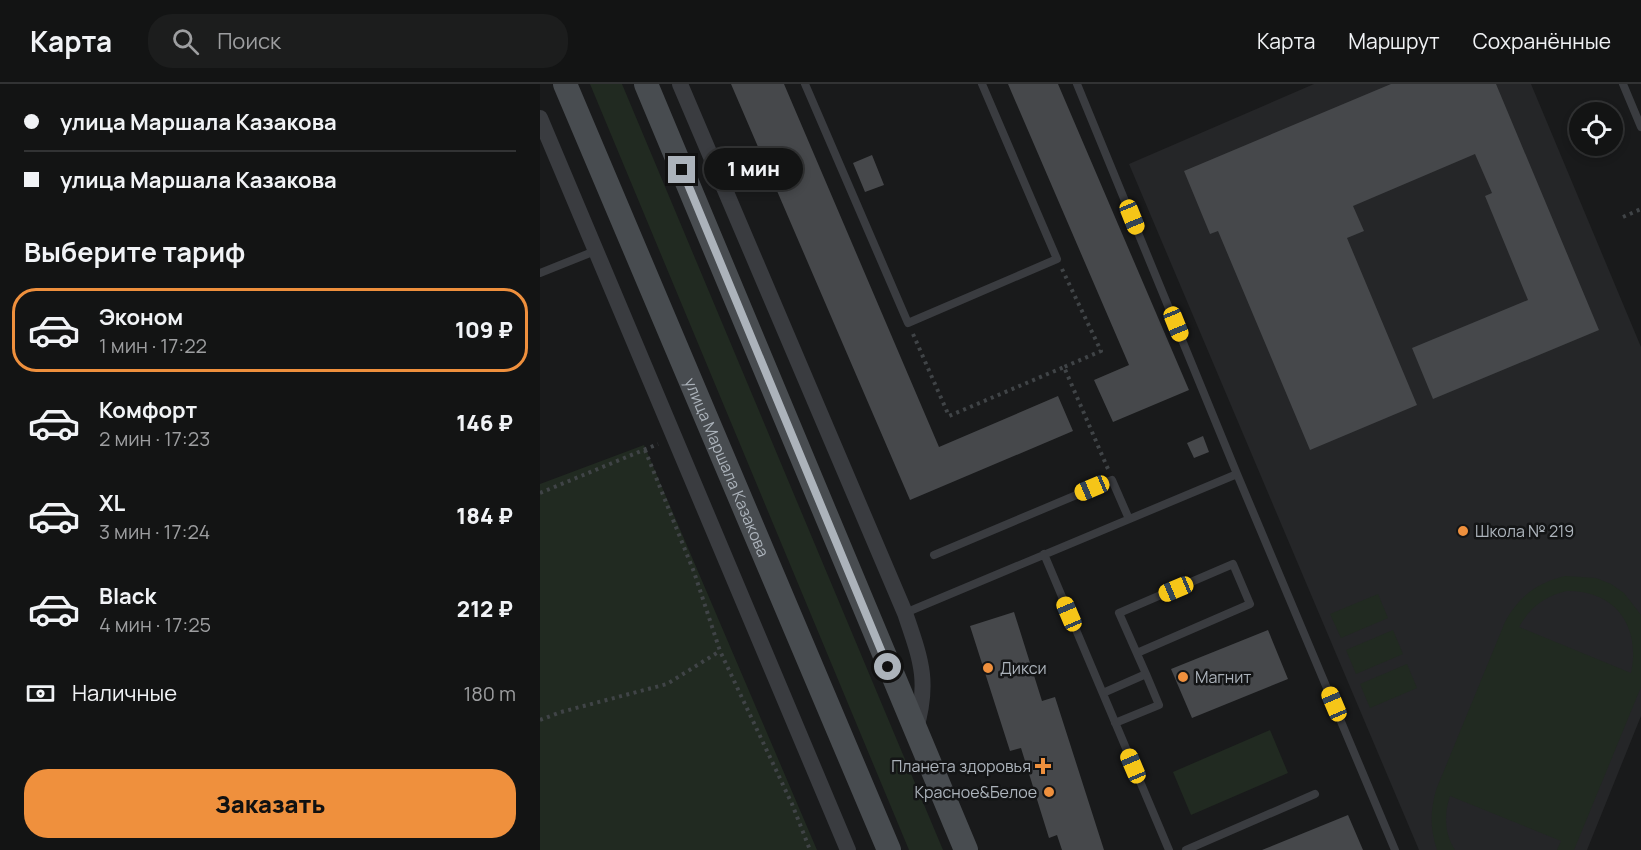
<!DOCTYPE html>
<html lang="ru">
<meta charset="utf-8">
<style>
body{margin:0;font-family:Manrope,sans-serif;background:#1c1d1d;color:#f1f3f6;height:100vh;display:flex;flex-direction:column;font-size:22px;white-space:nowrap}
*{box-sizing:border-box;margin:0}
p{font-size:20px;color:#9d9ea0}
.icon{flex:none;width:33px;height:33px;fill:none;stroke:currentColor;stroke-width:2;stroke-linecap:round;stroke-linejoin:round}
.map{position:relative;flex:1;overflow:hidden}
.drawer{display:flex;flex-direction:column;background:#131414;width:540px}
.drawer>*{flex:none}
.hud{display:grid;align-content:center;height:132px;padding:0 24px;background:#131414}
.fabs{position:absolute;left:1029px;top:18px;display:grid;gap:12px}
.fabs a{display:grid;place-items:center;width:54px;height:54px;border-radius:50%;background:#131414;box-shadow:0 3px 9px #0003,0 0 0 2px #323334;font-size:30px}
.end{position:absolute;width:27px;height:27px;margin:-14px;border:8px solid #acb3bb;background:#111;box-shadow:0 0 0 3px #111}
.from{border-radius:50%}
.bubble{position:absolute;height:42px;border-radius:21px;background:#131414;box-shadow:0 3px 9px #0003,0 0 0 2px #323334;font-size:20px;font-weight:800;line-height:42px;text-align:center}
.car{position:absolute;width:18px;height:36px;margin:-18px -9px;border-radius:8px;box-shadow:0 0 4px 2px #0007;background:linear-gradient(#f5c518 24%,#345 0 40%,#f5c518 0 76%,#345 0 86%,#f5c518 0)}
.hud b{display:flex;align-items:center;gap:21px;height:57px;font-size:22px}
.hud b+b{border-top:2px solid #323334}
.hud i{width:15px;height:15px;background:#f1f3f6}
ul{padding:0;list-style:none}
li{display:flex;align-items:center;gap:18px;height:84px;margin:0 12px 9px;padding:0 12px;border:3px solid transparent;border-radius:24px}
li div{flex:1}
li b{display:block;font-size:22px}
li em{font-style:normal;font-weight:800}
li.current{border-color:#ef903d}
li>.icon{width:54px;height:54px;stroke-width:1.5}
h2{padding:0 24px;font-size:27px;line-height:72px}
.pay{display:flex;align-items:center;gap:15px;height:66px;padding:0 24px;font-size:22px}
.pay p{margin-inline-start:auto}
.cta{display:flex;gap:12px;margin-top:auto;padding:12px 24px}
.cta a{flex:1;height:69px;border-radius:24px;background:#ef903d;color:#111;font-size:24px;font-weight:800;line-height:69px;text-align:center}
header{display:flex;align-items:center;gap:36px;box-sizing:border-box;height:84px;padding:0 30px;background:#131414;border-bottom:2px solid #323334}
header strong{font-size:28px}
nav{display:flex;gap:33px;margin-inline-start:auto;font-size:21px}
.search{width:420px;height:54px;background:#1c1d1d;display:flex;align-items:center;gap:15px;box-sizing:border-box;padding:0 21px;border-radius:24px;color:#9d9ea0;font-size:22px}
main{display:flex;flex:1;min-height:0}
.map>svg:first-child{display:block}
.built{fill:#252628}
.green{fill:#212a21;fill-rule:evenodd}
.building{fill:#46484b}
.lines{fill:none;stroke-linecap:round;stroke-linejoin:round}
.path{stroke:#404447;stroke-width:4;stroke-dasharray:3 4.5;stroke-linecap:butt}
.lane{stroke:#3a3c40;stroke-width:8}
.street{stroke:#3a3c40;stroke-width:16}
.secondary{stroke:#484c50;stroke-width:24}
.route{stroke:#acb3bb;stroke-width:8}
.poi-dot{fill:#ef903d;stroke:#141516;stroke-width:2}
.labels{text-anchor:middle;stroke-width:5;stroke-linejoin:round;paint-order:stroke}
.street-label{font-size:16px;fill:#acb3bb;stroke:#141516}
.poi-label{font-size:16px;fill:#acb3bb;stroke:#141516;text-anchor:start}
</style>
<header>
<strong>Карта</strong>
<div class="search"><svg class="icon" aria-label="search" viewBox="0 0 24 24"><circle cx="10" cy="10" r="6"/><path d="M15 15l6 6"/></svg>Поиск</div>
<nav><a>Карта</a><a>Маршрут</a><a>Сохранённые</a></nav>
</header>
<main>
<section class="drawer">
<div class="hud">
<b><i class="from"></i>улица Маршала Казакова</b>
<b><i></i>улица Маршала Казакова</b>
</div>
<h2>Выберите тариф</h2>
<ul>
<li class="current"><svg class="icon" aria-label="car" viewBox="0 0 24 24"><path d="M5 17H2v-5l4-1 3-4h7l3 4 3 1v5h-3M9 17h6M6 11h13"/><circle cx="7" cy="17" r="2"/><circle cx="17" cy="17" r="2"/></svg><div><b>Эконом</b><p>1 мин · 17:22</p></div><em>109 ₽</em></li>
<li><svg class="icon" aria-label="car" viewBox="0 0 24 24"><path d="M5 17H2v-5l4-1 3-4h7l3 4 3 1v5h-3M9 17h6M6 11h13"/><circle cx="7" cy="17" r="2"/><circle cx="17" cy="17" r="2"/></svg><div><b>Комфорт</b><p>2 мин · 17:23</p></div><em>146 ₽</em></li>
<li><svg class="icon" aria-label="car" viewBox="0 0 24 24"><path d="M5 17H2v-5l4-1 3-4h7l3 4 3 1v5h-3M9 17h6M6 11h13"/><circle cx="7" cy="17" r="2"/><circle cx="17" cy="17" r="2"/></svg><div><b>XL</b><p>3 мин · 17:24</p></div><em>184 ₽</em></li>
<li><svg class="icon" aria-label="car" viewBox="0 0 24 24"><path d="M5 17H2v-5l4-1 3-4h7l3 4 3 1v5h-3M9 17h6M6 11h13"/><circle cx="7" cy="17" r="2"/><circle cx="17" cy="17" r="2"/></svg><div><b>Black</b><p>4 мин · 17:25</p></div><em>212 ₽</em></li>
</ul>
<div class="pay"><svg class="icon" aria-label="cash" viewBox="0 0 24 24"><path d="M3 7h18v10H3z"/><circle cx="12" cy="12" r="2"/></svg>Наличные<p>180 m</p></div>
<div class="cta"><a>Заказать</a></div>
</section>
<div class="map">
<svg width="1101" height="766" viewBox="0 0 1101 766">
<rect width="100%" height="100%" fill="#191a1b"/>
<!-- built -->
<path class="built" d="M774,0H991L1101,263V632L1047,766H879L589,80Z"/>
<!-- green -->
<path class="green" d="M50,0H82L403,766H369Z
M104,361L277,766H0V400Z
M1025,492L1056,494L1071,500L1084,509L1101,531V603L1034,766H1017L1021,757L910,712C904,730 904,749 915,766H897C890,745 890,728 896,706L965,538C979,512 997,499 1025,492ZM1027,507C1075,506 1101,542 1091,589L979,543C990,523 1005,512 1027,507Z
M838,510L848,534L801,554L790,530Z
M853,546L863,570L816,590L806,566Z
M867,580L877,604L830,624L820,600Z
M730,646L748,689L651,731L633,688Z"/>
<!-- building -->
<path class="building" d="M191,0H244L399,363L518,312L533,347L370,416Z
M468,0H518L649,306L573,338L554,296L589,281Z
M851,0H956L1059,246L893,315L872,264L988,216L945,112L952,109L935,70L813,122L824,147L807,154L877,321L770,366L678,147L670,150L644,87Z
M332,71L344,101L325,108L313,79Z
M663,352L669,368L654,374L647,359Z
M474,528L502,617L515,613L564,766H522L517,751L509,754L481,664L470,667L430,542Z
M728,546L748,595L652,634L631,585Z
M808,731L823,766H722Z"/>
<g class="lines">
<!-- path -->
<path class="path" d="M1083,133L1101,125
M522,185L561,267L524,283
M373,250L409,332L524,283L568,385
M105,366L154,488L180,567L252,720L270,766
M0,409L118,360
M0,636L21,628L127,600L180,567"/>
<!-- lane -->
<path class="lane" d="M265,0L368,239L517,175L442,0
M1083,0L1101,43
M0,189L55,167
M697,390L855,766
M504,470L629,766
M394,471L572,396L589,435
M365,529L697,390L537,0
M563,609L606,590L579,529L693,480L710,520L597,569
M575,639L619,621L606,590
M646,766L775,710"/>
<!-- street -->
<path class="street" d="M140,0L365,529C381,576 390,598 375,648
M0,34L308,766"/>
<!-- secondary -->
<g class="secondary">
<path id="s1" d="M25,0L349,766"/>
<path d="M106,0L426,766"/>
</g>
</g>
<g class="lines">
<!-- route -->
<path class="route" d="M142,86L348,583"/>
</g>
<!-- markers -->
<g class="poi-dot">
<circle cx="923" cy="447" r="6"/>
<circle cx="448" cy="584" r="6"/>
<circle cx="643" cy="593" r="6"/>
<path d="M500 673h6v6h6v6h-6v6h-6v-6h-6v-6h6z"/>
<circle cx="509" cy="708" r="6"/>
</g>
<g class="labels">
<!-- street labels -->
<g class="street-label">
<text dy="6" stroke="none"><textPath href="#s1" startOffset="416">улица Маршала Казакова</textPath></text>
</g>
<!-- poi labels -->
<g class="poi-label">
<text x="935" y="453">Школа № 219</text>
<text x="460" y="590">Дикси</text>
<text x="655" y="599">Магнит</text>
<text x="491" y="688" text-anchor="end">Планета здоровья</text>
<text x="497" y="714" text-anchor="end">Красное&amp;Белое</text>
</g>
</g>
</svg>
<div class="fabs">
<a><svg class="icon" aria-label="locate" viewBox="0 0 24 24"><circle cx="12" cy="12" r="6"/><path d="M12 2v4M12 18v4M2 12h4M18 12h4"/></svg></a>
</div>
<i class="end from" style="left:348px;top:583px"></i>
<i class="end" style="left:142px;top:86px"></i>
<div class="bubble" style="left:164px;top:64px;width:99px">1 мин</div>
<i class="car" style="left:592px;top:133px;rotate:158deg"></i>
<i class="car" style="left:636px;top:240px;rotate:158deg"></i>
<i class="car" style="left:552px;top:404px;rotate:247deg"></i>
<i class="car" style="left:636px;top:505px;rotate:247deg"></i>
<i class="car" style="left:529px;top:530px;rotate:337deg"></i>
<i class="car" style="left:794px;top:620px;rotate:337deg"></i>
<i class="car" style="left:593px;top:682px;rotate:337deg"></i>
</div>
</main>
